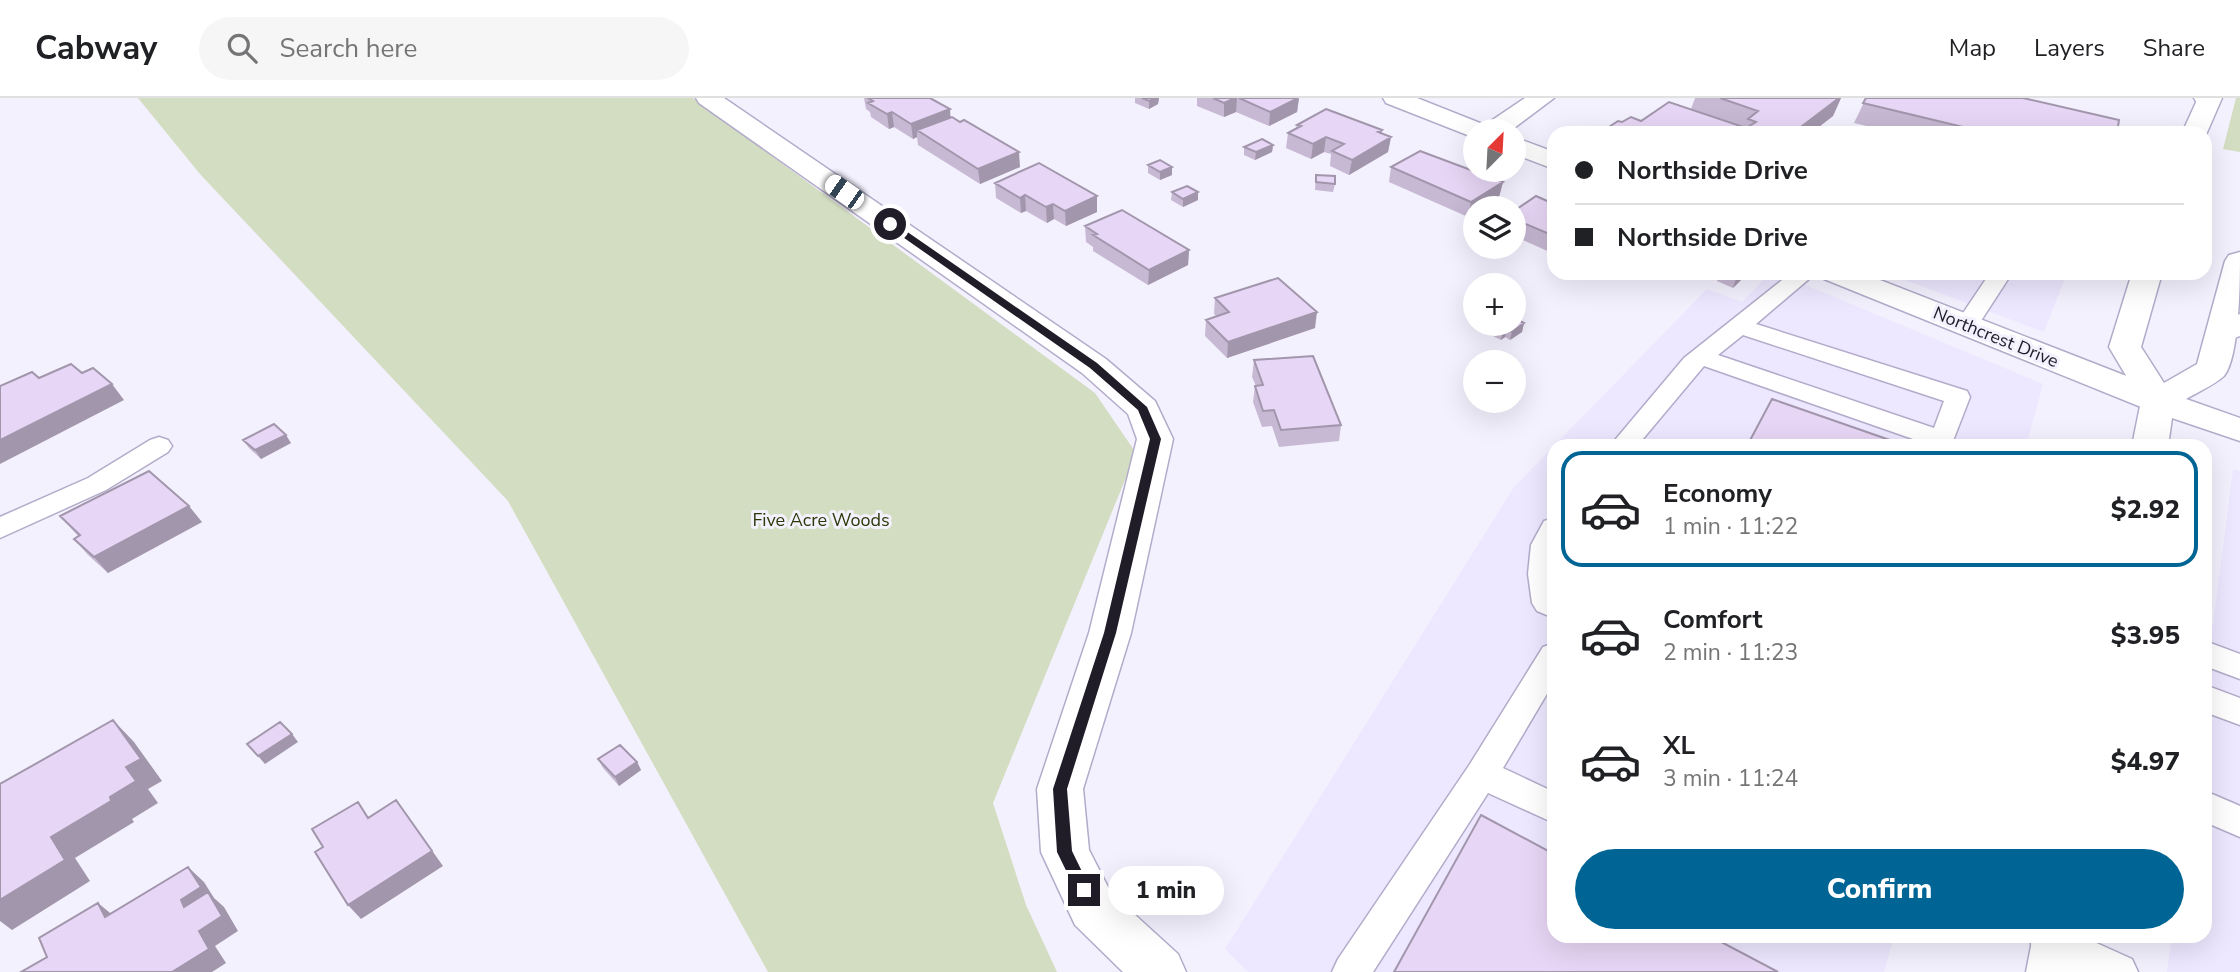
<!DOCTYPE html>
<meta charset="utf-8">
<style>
body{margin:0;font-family:"Nunito Sans",sans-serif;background:#f6f6f6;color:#202124;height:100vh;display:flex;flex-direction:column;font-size:26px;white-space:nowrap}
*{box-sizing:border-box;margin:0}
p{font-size:23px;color:#757577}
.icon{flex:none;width:38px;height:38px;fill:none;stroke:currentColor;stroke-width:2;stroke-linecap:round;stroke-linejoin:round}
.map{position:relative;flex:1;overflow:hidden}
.details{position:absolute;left:1547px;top:341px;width:665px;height:504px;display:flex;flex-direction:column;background:#fff;border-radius:21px;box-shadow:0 7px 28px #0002}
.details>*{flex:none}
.banner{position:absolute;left:1547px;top:28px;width:665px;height:154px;border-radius:21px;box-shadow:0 7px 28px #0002;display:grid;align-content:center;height:154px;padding:0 28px;background:#fff}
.needle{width:46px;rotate:24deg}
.fabs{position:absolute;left:1463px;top:21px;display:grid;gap:14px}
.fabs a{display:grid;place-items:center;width:63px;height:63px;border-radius:50%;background:#fff;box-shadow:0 7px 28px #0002;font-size:35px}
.end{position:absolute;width:32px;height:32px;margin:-16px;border:9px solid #201d29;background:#fff;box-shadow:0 0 0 4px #fff}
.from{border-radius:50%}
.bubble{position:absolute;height:49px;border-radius:24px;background:#fff;box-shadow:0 7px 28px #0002;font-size:23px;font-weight:800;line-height:49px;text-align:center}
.car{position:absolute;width:21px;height:42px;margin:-21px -10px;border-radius:9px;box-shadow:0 0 5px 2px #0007;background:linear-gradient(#fff 24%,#345 0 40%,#fff 0 76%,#345 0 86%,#fff 0)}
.banner b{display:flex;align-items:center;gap:24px;height:66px;font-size:26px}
.banner b+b{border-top:2px solid #e0e0e0}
.banner i{width:18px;height:18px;background:#202124}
ul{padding:12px 0 0;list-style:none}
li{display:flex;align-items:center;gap:21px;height:116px;margin:0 14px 10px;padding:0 14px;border:4px solid transparent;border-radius:21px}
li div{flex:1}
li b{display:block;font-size:26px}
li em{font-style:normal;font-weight:800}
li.current{border-color:#006594}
li>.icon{width:63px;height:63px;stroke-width:1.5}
.primary-button{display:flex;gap:14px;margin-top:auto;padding:14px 28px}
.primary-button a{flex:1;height:80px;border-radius:42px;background:#006594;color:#fff;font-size:28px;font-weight:800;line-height:80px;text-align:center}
header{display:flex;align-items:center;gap:42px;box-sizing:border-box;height:98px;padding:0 35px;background:#fff;border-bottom:2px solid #e0e0e0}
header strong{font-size:33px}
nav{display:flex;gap:38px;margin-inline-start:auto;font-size:24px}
.search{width:490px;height:63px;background:#f6f6f6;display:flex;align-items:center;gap:18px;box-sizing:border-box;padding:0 24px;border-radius:38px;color:#757577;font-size:26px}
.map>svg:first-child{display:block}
.built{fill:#ede7ff}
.green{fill:#d2ddc1}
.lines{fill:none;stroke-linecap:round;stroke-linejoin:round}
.service-casing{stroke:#b3abca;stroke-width:3}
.minor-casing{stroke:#b3abca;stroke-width:3}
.secondary-casing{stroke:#b3abca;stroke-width:3}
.motorway-casing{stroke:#b3abca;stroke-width:3}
.service{fill:#fff;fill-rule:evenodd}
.minor{fill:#fff;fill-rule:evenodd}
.secondary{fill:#fff;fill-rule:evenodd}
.motorway{fill:#fff;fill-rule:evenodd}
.wall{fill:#c7b8d3}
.shaded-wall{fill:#a296ac}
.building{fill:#e7d6f5;stroke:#a296ac;stroke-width:2}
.route{fill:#201d29}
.labels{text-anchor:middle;stroke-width:6;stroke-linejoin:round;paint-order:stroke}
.street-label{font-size:18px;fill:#201d29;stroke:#f4f1fe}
.park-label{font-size:18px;fill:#2c3a0a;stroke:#f4f1fe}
</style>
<header>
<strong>Cabway</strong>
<div class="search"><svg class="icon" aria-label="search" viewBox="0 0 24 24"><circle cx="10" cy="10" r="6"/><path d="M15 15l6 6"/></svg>Search here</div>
<nav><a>Map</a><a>Layers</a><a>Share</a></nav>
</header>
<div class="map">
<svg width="2240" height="874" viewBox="0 0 2240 874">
<rect width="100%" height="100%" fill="#f4f1fe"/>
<!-- built -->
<path class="built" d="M1770,175H1777L2043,286L2026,348H1554V838H1894L1884,874H1248L1225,851L1514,389L1707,191L1742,204Z
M1886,175H2067L2044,234Z
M2233,372L2240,373V874H2167L2172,838H2205V587Z"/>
<!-- green -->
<path class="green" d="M138,0H693L1095,295L1136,355L993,705L1026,807L1057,874H768L508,403L200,76Z
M2236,0H2240V54L2223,51Z"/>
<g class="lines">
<!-- service casing -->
<g class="service-casing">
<path id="service" d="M1791,175H1816L1756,226L1967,293L1970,299L1951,348H1933L1704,268L1637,348H1610L1684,260ZM1743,237L1944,303L1934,330L1718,257Z
M1990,175H2012L1975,232H1959L1955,227Z
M159,339L168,342L172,348L168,354L106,392L0,440V419L88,380L150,342Z
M1554,420V520L1537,513L1532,505L1528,476L1531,447L1544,423Z
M2205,543L2240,556V581L2205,568Z
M1554,545V584L1503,670L1554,694V725L1488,695L1373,874H1332L1338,861L1470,666L1543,549Z
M2205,587L2240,600V627L2205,614Z
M2205,693L2240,708V739L2205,724Z
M2029,838H2081L2132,861L2138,874H2078L2033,853Z"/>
</g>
<!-- minor casing -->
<g class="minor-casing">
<path id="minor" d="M696,0H724L1106,261L1155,303L1173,341L1131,535L1083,691L1089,752L1111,795L1178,856L1186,874H1123L1075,827L1041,754L1037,691L1089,535L1137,341L1128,316L1082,275L699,5Z
M1383,0H1417L1485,27L1525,0H1554L1510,33H1475V40L1386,5Z
M1514,39L1554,54V71L1514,56Z
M1820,175H1862L2170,295L2175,303L2170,311L2158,314L2146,311L1824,181Z"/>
</g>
<!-- secondary casing -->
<g class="secondary-casing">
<path id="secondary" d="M2198,0H2222L2205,39V35H2182Z
M2240,154C2240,181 2240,259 2224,278C2214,287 2198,294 2186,301L2240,320V343L2172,320L2168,348H2132L2141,303L2109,249L2132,175H2162L2141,249L2164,285L2197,266L2225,163L2229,157Z
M2033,838H2085L2078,874H2026Z"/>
</g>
<!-- motorway casing -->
<g class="motorway-casing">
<path id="motorway" d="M2194,0H2218L2220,3L2217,8L2208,10L2199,8Z
M2240,216V238L2222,245L2211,242L2206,235L2211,228Z"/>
</g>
<!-- service -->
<use href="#service" class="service"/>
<!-- minor -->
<use href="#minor" class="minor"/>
<!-- secondary -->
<use href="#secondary" class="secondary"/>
<!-- motorway -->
<use href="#motorway" class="motorway"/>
</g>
<!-- wall -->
<path class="wall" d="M864,0H930L951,19L1020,69L980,86L918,47L917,39L913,41L894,29L889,31L871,19L870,14L866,11Z
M1135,0H1159L1158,6L1149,11L1135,5Z
M1197,0H1299L1297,14L1269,28L1236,14L1224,19L1197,8Z
M1695,0H1841L1833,18L1811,35H1602L1603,33L1622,24L1641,23L1691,11Z
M1866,0L2117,35H1896L1854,25Z
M1297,27L1382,32L1381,35L1391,39L1388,54L1349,77L1330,68L1331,56L1324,54L1311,61L1286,50L1288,35L1296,30Z
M1273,47L1272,54L1255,62L1244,57V49Z
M1148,67L1172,69V77L1160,82L1148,75Z
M1391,69L1503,84L1499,99L1481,110H1475V114L1468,119L1389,84Z
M1316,77L1335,86L1333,94L1315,92Z
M995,85L1097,98V114L1066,128L1054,121L1047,125L1026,113L1021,115L996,100Z
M1172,94L1198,102L1183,109L1171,102Z
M1554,106V156L1514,138V113Z
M1085,128L1189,152L1188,167L1148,187L1093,153V149L1086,144Z
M1720,175H1748L1733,190L1717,183Z
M1215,200L1315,230L1227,260L1205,238L1206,222L1216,218L1214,216Z
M1524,225L1522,234L1510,242L1505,239L1501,242L1487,235L1489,227Z
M1254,262L1341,327L1339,343L1279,349L1272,328L1262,329L1253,304L1255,288H1256L1252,279Z
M243,342L291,345L261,361L249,350Z
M60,418L202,424L108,475L88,457L74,441L78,438Z
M598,661L637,664L641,672L619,688L603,670Z"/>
<!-- shaded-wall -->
<path class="shaded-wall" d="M1155,0H1159L1158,6L1149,11V3Z
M1235,0H1237L1236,14L1224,19V5Z
M1299,0L1297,14L1269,28L1270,14Z
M1839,0H1841L1833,18L1811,35H1793Z
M950,11L951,26L917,32V39L913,41L911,26Z
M892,14L894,29L889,31L887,16Z
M1382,32L1379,46L1391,39L1388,54L1349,77L1352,62L1378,34Z
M1326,39L1324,54L1311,61L1313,46Z
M1273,47L1272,54L1255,62L1256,54Z
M1019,54L1020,69L980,86L978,71Z
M1172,69V77L1160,82V74Z
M1503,84L1499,99L1481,110H1475V114L1468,119L1471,104Z
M1198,94V102L1183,109V101Z
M1025,97L1026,113L1021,115L1020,100Z
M1097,98V114L1066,128L1065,113Z
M1053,106L1054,121L1047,125L1046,109Z
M1189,152L1188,167L1148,187L1149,172Z
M1742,175H1748L1733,190L1736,181Z
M1317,214L1315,230L1227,260L1228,244Z
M1524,225L1522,234L1510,242L1512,234Z
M1507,231L1505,239L1501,242L1503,234Z
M112,286L124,302L0,366V342Z
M286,337L291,345L261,361L255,352Z
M189,408L202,424L108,475L94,459Z
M113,622L134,644L162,683L148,691L158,705L132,721L134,724L75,760L90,783L12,832L0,823V802L51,739L110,699L126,669Z
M292,636L298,644L265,666L258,658Z
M637,664L641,672L619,688L615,679Z
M396,702L443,768L361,821L348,807Z
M188,769L204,784L214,800L224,809L238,833L215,848L226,865L212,874H172L184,809L181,802Z
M98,805L115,819H105Z"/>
<!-- building -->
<path class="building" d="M868,0H930L950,11L911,26L892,14L887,16L868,5L873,3Z
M1142,0H1155L1149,3Z
M1213,0H1235L1224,5Z
M1239,0H1298L1270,14Z
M1720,0H1839L1793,35H1609L1603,33L1618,23L1622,24L1631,19L1641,23L1669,4L1746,30L1756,24L1748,21L1758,13Z
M1866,0H2023L2119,22L2117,35H1988L1863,5Z
M1326,11L1382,32L1378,34L1391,39L1352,62L1332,53L1344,46L1326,39L1313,46L1288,35L1301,28L1297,27Z
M952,19L960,24L964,22L1019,54L978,71L917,32Z
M1262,41L1273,47L1256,54L1244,49Z
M1420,53L1503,84L1471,104L1391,69Z
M1160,62L1172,69L1160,74L1148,67Z
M1039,65L1097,98L1065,113L1053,106L1046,109L1025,97L1020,100L995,85Z
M1316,77L1335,78V86L1316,84Z
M1187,88L1198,94L1183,101L1172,94Z
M1536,98L1554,106V138L1514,121V113Z
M1122,112L1189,152L1149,172L1093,137L1097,136L1085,128Z
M1720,175H1742L1736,181Z
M1278,180L1317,214L1228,244L1206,222L1229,214L1215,200Z
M1514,220L1524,225L1512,234L1507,231L1503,234L1489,227L1491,226H1514Z
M1313,258L1341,327L1281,332L1274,312L1263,313L1255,288L1263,287L1254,262Z
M71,266L82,275L93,270L112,286L0,342V288L32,274L39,280Z
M1772,301L1907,348H1747Z
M274,326L286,337L255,352L243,342Z
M149,373L189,408L94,459L74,441L80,437L60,418Z
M113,622L141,661L126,669L136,683L110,699L111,703L51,739L65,762L0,802V686Z
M280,624L292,636L258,658L247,646Z
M620,647L637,664L615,679L598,661Z
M396,702L432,753L348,807L315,754L323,749L312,731L358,704L368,720Z
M1481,717L1554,756V838H1710L1778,874H1394Z
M188,769L201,789L181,802L184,809L208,794L222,818L199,833L209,851L172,874H21L47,859L39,840L98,805L105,819Z"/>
<!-- route -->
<path class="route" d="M887,124H893L1097,265L1147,309L1161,341L1116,535L1067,691L1072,753L1091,792L1084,799L1078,797L1057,754L1053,691L1104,535L1150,341L1138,312L1090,270L887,128Z"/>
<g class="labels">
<!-- street labels -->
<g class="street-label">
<text transform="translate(1996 239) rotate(22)" y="6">Northcrest Drive</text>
</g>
<!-- park labels -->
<g class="park-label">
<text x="821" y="428">Five Acre Woods</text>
</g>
</g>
</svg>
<div class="fabs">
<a><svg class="needle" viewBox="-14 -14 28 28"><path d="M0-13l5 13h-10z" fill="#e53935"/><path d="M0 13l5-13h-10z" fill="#757577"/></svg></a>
<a><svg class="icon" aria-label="layers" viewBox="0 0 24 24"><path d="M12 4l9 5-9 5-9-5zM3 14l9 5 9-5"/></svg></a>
<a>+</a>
<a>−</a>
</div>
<i class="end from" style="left:890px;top:126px"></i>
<i class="end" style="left:1084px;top:792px"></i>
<div class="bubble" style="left:1108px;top:768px;width:116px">1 min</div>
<i class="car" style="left:844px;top:94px;rotate:305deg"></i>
<div class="banner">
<b><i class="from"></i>Northside Drive</b>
<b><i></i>Northside Drive</b>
</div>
<section class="details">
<ul>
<li class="current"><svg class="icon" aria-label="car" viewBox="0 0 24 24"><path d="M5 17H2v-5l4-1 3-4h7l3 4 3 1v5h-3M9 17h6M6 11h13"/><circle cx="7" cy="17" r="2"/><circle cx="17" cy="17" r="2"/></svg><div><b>Economy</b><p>1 min · 11:22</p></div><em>$2.92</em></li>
<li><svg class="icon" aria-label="car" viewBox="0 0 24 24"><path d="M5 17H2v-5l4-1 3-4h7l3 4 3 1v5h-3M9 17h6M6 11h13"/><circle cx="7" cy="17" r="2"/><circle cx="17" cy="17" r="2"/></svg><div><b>Comfort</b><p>2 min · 11:23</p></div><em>$3.95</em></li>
<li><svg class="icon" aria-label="car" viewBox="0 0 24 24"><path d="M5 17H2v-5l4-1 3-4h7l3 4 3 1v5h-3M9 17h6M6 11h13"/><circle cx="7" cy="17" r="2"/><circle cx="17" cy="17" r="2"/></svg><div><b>XL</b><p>3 min · 11:24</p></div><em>$4.97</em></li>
</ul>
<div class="primary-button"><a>Confirm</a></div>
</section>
</div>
